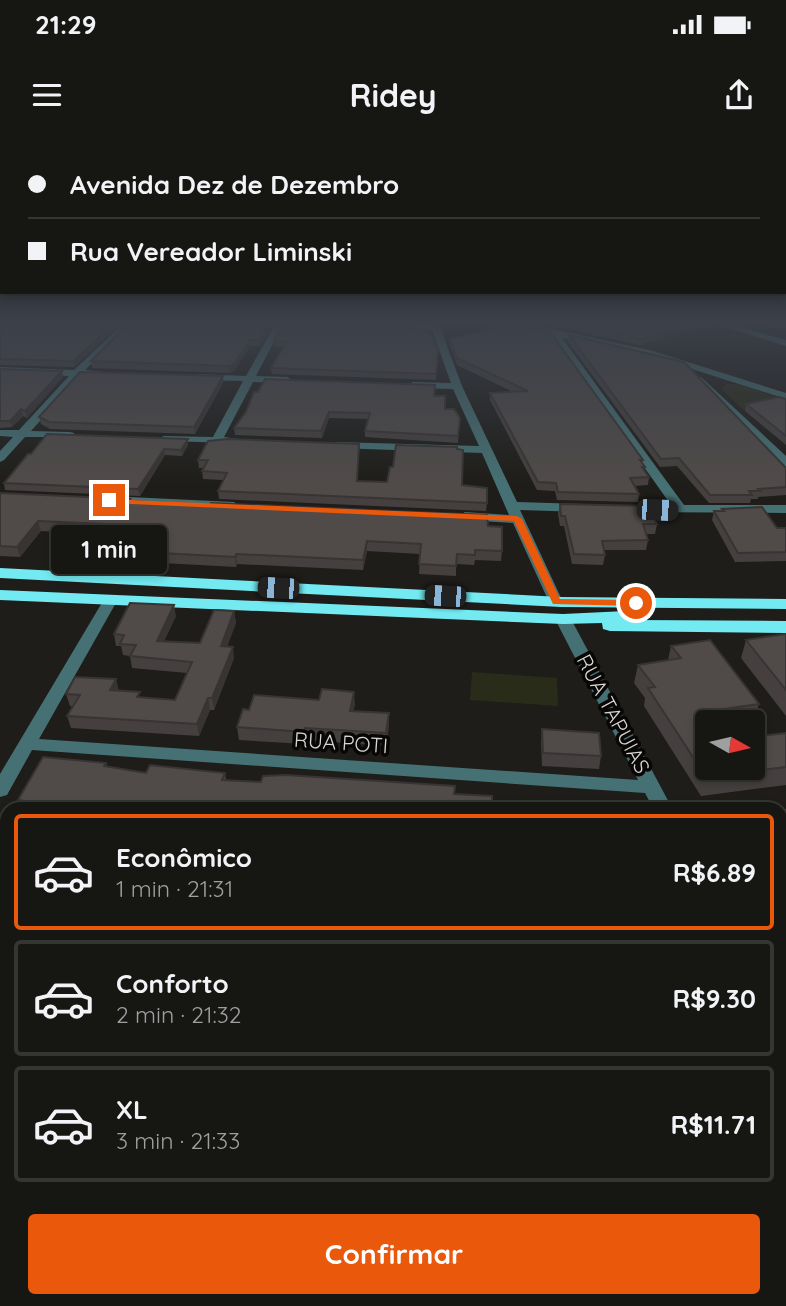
<!DOCTYPE html>
<html lang="pt">
<meta charset="utf-8">
<style>
body{margin:0;font-family:Quicksand,sans-serif;background:#1f1f1c;color:#f1f3f6;height:100vh;display:flex;flex-direction:column;font-size:26px;white-space:nowrap}
*{box-sizing:border-box;margin:0}
p{font-size:23px;color:#9e9fa0}
.icon{flex:none;width:38px;height:38px;fill:none;stroke:currentColor;stroke-width:2;stroke-linecap:round;stroke-linejoin:round}
.map{position:relative;flex:1;overflow:hidden}
.drawer{position:absolute;left:0px;top:662px;width:788px;height:506px;display:flex;flex-direction:column;background:#161613;border-radius:21px 21px 0 0;box-shadow:0 4px 10px #0003,0 0 0 2px #353533}
.drawer>*{flex:none}
.banner{position:absolute;left:0px;top:0px;width:788px;height:154px;box-shadow:0 4px 10px #0003,0 0 0 2px #353533;display:grid;align-content:center;height:154px;padding:0 28px;background:#161613}
.needle{width:46px;rotate:98deg}
.fabs{position:absolute;left:695px;top:570px;display:grid;gap:14px}
.fabs a{display:grid;place-items:center;width:70px;height:70px;border-radius:7px;background:#161613;box-shadow:0 4px 10px #0003,0 0 0 2px #353533;font-size:35px}
.end{position:absolute;width:32px;height:32px;margin:-16px;border:9px solid #ea580c;background:#fff;box-shadow:0 0 0 4px #fff}
.from{border-radius:50%}
.bubble{position:absolute;height:49px;border-radius:7px;background:#161613;box-shadow:0 4px 10px #0003,0 0 0 2px #353533;font-size:23px;font-weight:700;line-height:49px;text-align:center}
.car{position:absolute;width:21px;height:42px;margin:-21px -10px;border-radius:9px;box-shadow:0 0 5px 2px #0007;background:linear-gradient(#222 24%,#8ab4d8 0 40%,#222 0 76%,#8ab4d8 0 86%,#222 0)}
.banner b{display:flex;align-items:center;gap:24px;height:66px;font-size:26px}
.banner b+b{border-top:2px solid #353533}
.banner i{width:18px;height:18px;background:#f1f3f6}
ul{padding:12px 0 0;list-style:none}
li{display:flex;align-items:center;gap:21px;height:116px;margin:0 14px 10px;padding:0 14px;border:4px solid #353533;border-radius:7px}
li div{flex:1}
li b{display:block;font-size:26px}
li em{font-style:normal;font-weight:700}
li.selected{border-color:#ea580c}
li>.icon{width:63px;height:63px;stroke-width:1.5}
.action{display:flex;gap:14px;margin-top:auto;padding:14px 28px}
.action a{flex:1;height:80px;border-radius:7px;background:#ea580c;color:#fff;font-size:28px;font-weight:700;line-height:80px;text-align:center}
.status{display:flex;justify-content:space-between;align-items:center;height:49px;padding:0 35px;background:#161613;direction:ltr}
.status svg{height:19px;fill:currentColor}
header{display:flex;justify-content:space-between;align-items:center;height:91px;padding:0 28px;background:#161613;font-size:32px;font-weight:700}
.map>svg:first-child{display:block}
.green{fill:#2a2c1a}
.lines{fill:none;stroke-linecap:round;stroke-linejoin:round}
.minor{fill:#467174;fill-rule:evenodd}
.highway{fill:#73eaf2;fill-rule:evenodd}
.wall{fill:#45403f}
.shaded-wall{fill:#383433}
.building{fill:#504b49;stroke:#383433;stroke-width:2}
.route{fill:#ea580c}
.labels{text-anchor:middle;stroke-width:7;stroke-linejoin:round;paint-order:stroke}
.street-label{font-size:21px;fill:#d7d6d3;stroke:#080706}
</style>
<div class="status"><b>21:29</b><svg viewBox="0 0 49 12"><path d="M0 12V9h3v3zM5 12V6h3v6zM10 12V3h3v9zM15 12V0h3v12zM26 1h20v11H26zM47 4h2v5h-2z"/></svg></div>
<header><svg class="icon" aria-label="menu" viewBox="0 0 24 24"><path d="M4 6h16M4 12h16M4 18h16"/></svg>Ridey<svg class="icon" aria-label="share" viewBox="0 0 24 24"><path d="M12 15V3M7 8l5-5 5 5M5 13v7h14v-7"/></svg></header>
<div class="map">
<svg width="786" height="1166" viewBox="0 0 786 1166">
<rect width="100%" height="100%" fill="#1e1d19"/>
<!-- green -->
<path class="green" d="M726,244H738L783,259L743,270L722,249Z
M472,532L557,538L558,566L470,560Z"/>
<g class="lines">
<!-- minor -->
<path class="minor" d="M125,182H134L85,230L104,232V236H80L31,291L70,292L74,293V297H25L4,320L0,322V311L13,297L0,296V290H19L69,236L0,233V227L74,230Z
M226,182L430,184V182H438L462,246L517,362L583,364L589,368L583,372L520,370L563,462L561,465H551L549,462L513,383L465,380L459,376L465,372L509,375L482,313L336,308L330,305L336,302L479,306L453,249L413,248L408,245L413,242L451,243L432,190L282,186L256,236L287,237L292,240L287,243L253,242L224,297L238,299V303L160,301L158,299L164,296L213,297L243,241L199,240L194,237L199,234L246,236L274,186L230,185Z
M494,182L553,189L653,211L786,253V259L651,216L562,198L684,365H786V373L620,372V366L625,365H671L551,196Z
M710,182H723L786,200V206Z
M701,237L786,316V327L782,326L697,242L696,240Z
M108,356L234,362L240,366L234,370L104,363V357Z
M110,457L117,461L39,599L638,640L555,479L563,474L571,479L672,668H653L645,653L32,610L7,655L0,657V634L103,461Z
M786,669V683L780,684V670Z
M0,763H7V781H0Z
M780,898L786,900V932L780,930Z
M0,1021L7,1022V1050L0,1049Z
M780,1058H786V1086H780Z"/>
<!-- highway -->
<path class="highway" d="M0,428L561,457L786,459V469L561,467L0,438Z
M0,450L563,474L626,471L632,472L635,476L633,480L786,481V493L610,491L603,489L602,483L563,484L0,460Z"/>
</g>
<!-- wall -->
<path class="wall" d="M0,182H122L74,227L0,225Z
M537,182H710V185L640,205Z
M762,182H786V187L783,188Z
M270,189L260,206H250L235,230L229,233L92,228L91,221Z
M414,190L438,210L436,240L272,234L271,228L284,207L274,206V201Z
M569,195L786,328V355L758,357V359H751L750,363H709L677,326L660,327L568,202Z
M450,199L643,320L642,323L645,327L644,330L649,337L648,345L634,346L639,354L638,362L557,360L555,351L537,350L490,260V253L513,252L457,225L450,205Z
M0,229L62,231L63,237L27,278L23,276L12,287L0,288Z
M223,243L195,294L50,289L41,284L39,277Z
M258,252L434,256L445,269L460,278L458,303L365,297V291L368,279L329,278L322,298L235,295L234,288Z
M786,259V305L745,271L746,264Z
M208,301L358,341L462,345L487,363L486,371L219,359L218,351L223,340L203,339L202,331L204,328H199L198,320Z
M188,305L182,316L165,315L140,356L5,350L4,343L28,314Z
M0,353L130,359V361L488,386L502,411L501,421L475,420L474,425L456,424V436L419,434L420,414L367,411L363,430L237,424L236,427L144,422L143,425L112,424L110,414L121,395L41,391L20,417L0,416Z
M560,364L657,384L655,394H646L648,400L646,410H604L605,415L603,425L572,424L564,386H560L558,374Z
M722,369L777,388H786V421L735,422L712,380L714,371H721Z
M234,471L236,483L227,506L234,518L214,570H210L199,596L71,588L67,576L73,567L70,566L66,554L116,539L118,550L141,558L175,560L187,533L132,528L130,516L123,515L121,506H116L114,494L176,476L164,501L200,503Z
M786,494V576L741,518L746,500Z
M671,506L759,564L753,583H707V628L786,593V645L701,656L644,566L645,558L634,543L638,525L668,520Z
M355,564L353,571L389,586L386,606L306,600L305,604L239,600L237,587L249,570Z
M542,589L601,616L599,629L542,626L541,602Z
M106,623L107,626L146,633H225L226,640L454,654L492,662L535,668H21L18,660Z
M7,696V735L0,734V708Z
M0,791L7,792V973L0,972Z
M636,1160H780L786,1166H635Z"/>
<!-- shaded-wall -->
<path class="shaded-wall" d="M115,182H122L74,227L73,221Z
M700,182H710V185L640,205L641,199Z
M269,183L270,189L260,206L259,200Z
M250,200V206L235,230L229,233V226Z
M62,231L63,237L27,278L25,271Z
M223,236V243L195,294L194,287Z
M21,269L23,276L12,287L10,281Z
M329,272V278L322,298L321,291Z
M188,299V305L182,316L181,310Z
M164,309L165,315L140,356L138,349Z
M38,381L41,391L20,417L17,407Z
M367,401V411L363,430V420Z
M142,412L144,422L143,425L141,415Z
M236,414L237,424L236,427L235,417Z
M174,465L176,476L159,512L157,501Z
M234,471L236,483L223,518L221,506Z
M233,507L234,518L214,570L212,558Z
M116,539L119,551L110,550Z
M354,552L355,564L350,584V571Z
M208,558L210,570L199,596L197,584Z
M389,573V586L386,606V593Z
M305,588L306,600L305,604L304,592Z
M786,739V751L780,752V740Z
M9,1160H20L18,1166H7Z
M188,1160H194L193,1166H187Z"/>
<!-- building -->
<path class="building" d="M0,182H115L73,221L0,219Z
M130,182H236L269,183L259,200H250L234,224L229,226L91,221Z
M564,182H700L641,199Z
M283,183L414,187V191L429,190L438,210L436,234L271,228L287,201H274Z
M511,184L550,192L643,320H640L645,327H642L649,337L630,338L639,354L558,352L556,343L538,342L490,253L528,251L457,218L450,199Z
M569,195L684,222L786,328V347L758,349L760,351H749L752,355H710L679,318L661,319Z
M0,229L62,231L25,271L21,269L10,281H0Z
M80,232L223,236L194,287L49,282L39,277Z
M265,239L435,245L434,256H445V269H454L460,278L458,296L365,291L370,273L329,272L321,291L234,288L246,272L254,252H258Z
M779,257L786,259V296L746,264Z
M47,294L188,299L181,310L164,309L138,349L4,343L28,314H31Z
M228,299L359,304L357,341L387,342L390,327H393L396,305L457,307V309L463,310L462,345L487,348V363L218,351L227,333L202,331L208,320H198L208,301Z
M0,353L130,359L128,361L210,365L211,363L487,375L488,386L502,387V411L475,410V415L457,414L456,426L419,424L421,404L367,401L363,420L236,414L235,417L142,412L141,415L110,414L127,385L38,381L17,407L0,406Z
M560,364L647,366L657,384H643L648,400L602,401L605,415L574,414L565,376H561Z
M762,367L777,388H786V412L738,413L714,371H724L722,369Z
M130,463L174,465L157,501L200,503L214,470L234,471L221,506L233,507L212,558H208L197,584L67,576L80,555L66,554L75,537L116,539L110,550L140,552L137,557L175,560L192,522L130,516L136,505L120,504L124,495L114,494Z
M786,494V550L746,500Z
M710,500L759,564L724,569L734,583H707V628H752V597L786,593V627L706,637L648,548L655,547L638,525L681,518L671,506Z
M322,549L354,552L350,571L389,573L386,593L305,588L304,592L237,587L243,569L249,570L254,555L319,560Z
M542,589L599,593L601,616L543,613Z
M43,617L106,623L104,626L146,633L150,625L225,633L222,640L261,642L263,636L286,635L455,646L454,654L492,656V662L534,665L535,668H22L26,661L18,660Z
M786,691V739L780,740V692Z
M7,696V723L0,722V708Z
M0,791L7,792V962H0Z
M0,1094L7,1095V1160H9L7,1166L0,1165Z
M786,1115V1166H642V1160H780V1116Z
M42,1160H188L187,1166H40Z
M243,1160H406V1166H242Z
M467,1160H570V1166H467Z"/>
<!-- sky -->
<linearGradient id="sky" x2="0" y2="1"><stop stop-color="#10100e"/><stop offset="0.53" stop-color="#3b4049"/><stop offset="1" stop-color="#3b4049" stop-opacity="0"/></linearGradient>
<rect width="786" height="345" fill="url(#sky)"/>
<!-- route -->
<path class="route" d="M106,359L517,376L522,379L560,459L636,460L640,463L636,466L553,464L514,381L109,363Z"/>
<g class="labels">
<!-- street labels -->
<g class="street-label">
<text transform="translate(613 574) rotate(62)" y="7">RUA TAPUIAS</text>
<text transform="translate(341 603) rotate(4)" y="7">RUA POTI</text>
</g>
</g>
</svg>
<div class="fabs">
<a><svg class="needle" viewBox="-14 -14 28 28"><path d="M0-13l5 13h-10z" fill="#e53935"/><path d="M0 13l5-13h-10z" fill="#9e9fa0"/></svg></a>
</div>
<i class="end from" style="left:636px;top:463px"></i>
<i class="end" style="left:109px;top:360px"></i>
<div class="bubble" style="left:51px;top:385px;width:116px">1 min</div>
<i class="car" style="left:657px;top:370px;rotate:92deg"></i>
<i class="car" style="left:278px;top:448px;rotate:273deg"></i>
<i class="car" style="left:445px;top:456px;rotate:273deg"></i>
<div class="banner">
<b><i class="from"></i>Avenida Dez de Dezembro</b>
<b><i></i>Rua Vereador Liminski</b>
</div>
<section class="drawer">
<ul>
<li class="selected"><svg class="icon" aria-label="car" viewBox="0 0 24 24"><path d="M5 17H2v-5l4-1 3-4h7l3 4 3 1v5h-3M9 17h6M6 11h13"/><circle cx="7" cy="17" r="2"/><circle cx="17" cy="17" r="2"/></svg><div><b>Econômico</b><p>1 min · 21:31</p></div><em>R$6.89</em></li>
<li><svg class="icon" aria-label="car" viewBox="0 0 24 24"><path d="M5 17H2v-5l4-1 3-4h7l3 4 3 1v5h-3M9 17h6M6 11h13"/><circle cx="7" cy="17" r="2"/><circle cx="17" cy="17" r="2"/></svg><div><b>Conforto</b><p>2 min · 21:32</p></div><em>R$9.30</em></li>
<li><svg class="icon" aria-label="car" viewBox="0 0 24 24"><path d="M5 17H2v-5l4-1 3-4h7l3 4 3 1v5h-3M9 17h6M6 11h13"/><circle cx="7" cy="17" r="2"/><circle cx="17" cy="17" r="2"/></svg><div><b>XL</b><p>3 min · 21:33</p></div><em>R$11.71</em></li>
</ul>
<div class="action"><a>Confirmar</a></div>
</section>
</div>
